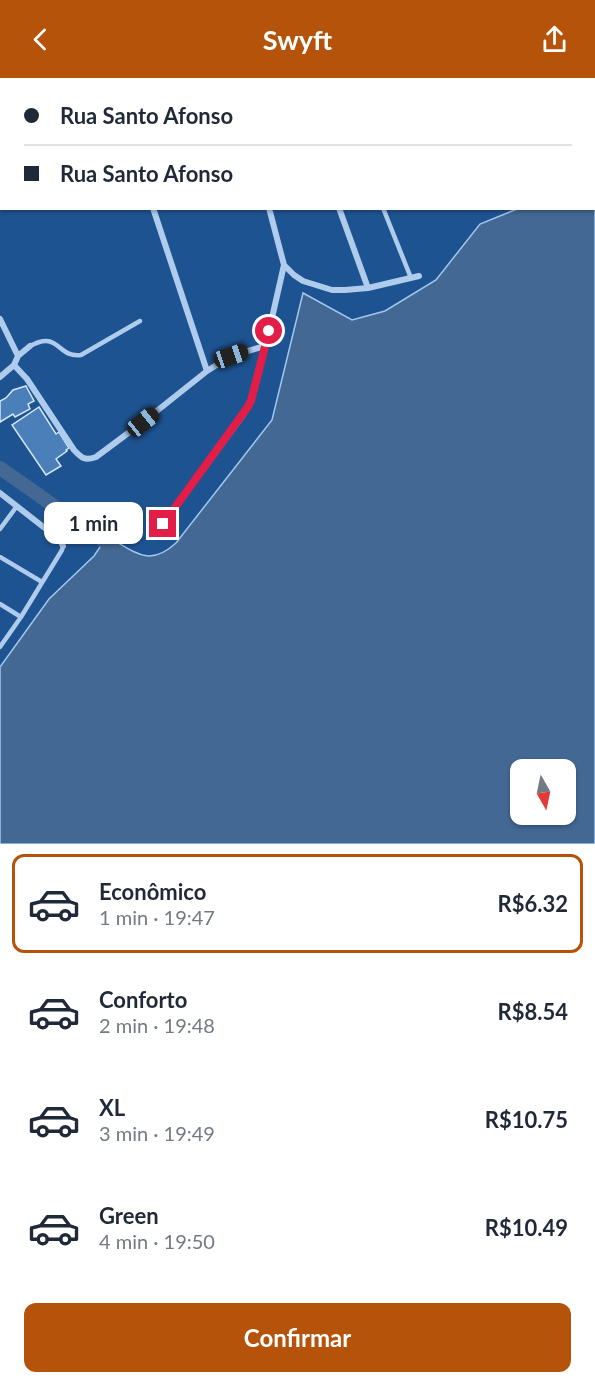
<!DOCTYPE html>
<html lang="pt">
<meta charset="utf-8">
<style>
body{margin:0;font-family:Lato,sans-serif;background:#f6f6f7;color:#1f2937;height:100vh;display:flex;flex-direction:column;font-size:22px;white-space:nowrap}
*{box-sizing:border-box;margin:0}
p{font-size:20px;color:#747a83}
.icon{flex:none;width:33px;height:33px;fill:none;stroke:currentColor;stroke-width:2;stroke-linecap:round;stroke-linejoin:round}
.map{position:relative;height:766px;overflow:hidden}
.panel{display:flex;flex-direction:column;background:#fff;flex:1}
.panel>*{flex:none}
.guide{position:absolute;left:0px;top:0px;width:596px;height:132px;box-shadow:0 2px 4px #0004;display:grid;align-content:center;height:132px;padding:0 24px;background:#fff}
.needle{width:39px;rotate:171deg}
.controls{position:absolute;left:510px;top:681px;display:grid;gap:12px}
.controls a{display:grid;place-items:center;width:66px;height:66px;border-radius:12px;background:#fff;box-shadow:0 2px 4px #0004;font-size:30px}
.end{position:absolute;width:27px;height:27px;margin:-14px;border:8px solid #e11d48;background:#fff;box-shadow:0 0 0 3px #fff}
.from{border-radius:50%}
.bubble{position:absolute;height:42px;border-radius:12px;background:#fff;box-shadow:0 2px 4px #0004;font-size:20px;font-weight:700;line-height:42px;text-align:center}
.car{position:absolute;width:18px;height:36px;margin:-18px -9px;border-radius:8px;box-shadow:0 0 4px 2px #0007;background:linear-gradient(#222 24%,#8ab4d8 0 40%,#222 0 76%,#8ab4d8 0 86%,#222 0)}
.guide b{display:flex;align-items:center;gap:21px;height:57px;font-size:22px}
.guide b+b{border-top:2px solid #e0e1e3}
.guide i{width:15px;height:15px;background:#1f2937}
ul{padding:10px 0 0;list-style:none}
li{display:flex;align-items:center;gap:18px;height:99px;margin:0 12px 9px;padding:0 12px;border:3px solid transparent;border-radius:12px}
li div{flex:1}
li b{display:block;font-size:22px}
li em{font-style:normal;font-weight:700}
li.active{border-color:#b45309}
li>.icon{width:54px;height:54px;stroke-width:1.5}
.button{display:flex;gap:12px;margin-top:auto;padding:12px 24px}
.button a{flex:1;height:69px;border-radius:12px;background:#b45309;color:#fff;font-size:24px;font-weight:700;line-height:69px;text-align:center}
header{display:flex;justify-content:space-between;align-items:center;height:78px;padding:0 24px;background:#b45309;color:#fff;font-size:27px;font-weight:700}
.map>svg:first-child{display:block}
.water{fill:#436894;stroke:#a2c7ef;stroke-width:1.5;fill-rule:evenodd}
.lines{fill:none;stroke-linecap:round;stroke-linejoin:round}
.canal{stroke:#436894;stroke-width:14}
.building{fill:#4b7fb9;stroke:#d4e6fa;stroke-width:1.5}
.lane{stroke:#afcced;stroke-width:4.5}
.street{stroke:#afcced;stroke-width:6}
.route{stroke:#e11d48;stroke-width:8}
</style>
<header><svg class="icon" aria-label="back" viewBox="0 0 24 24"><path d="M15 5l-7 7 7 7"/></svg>Swyft<svg class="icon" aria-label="share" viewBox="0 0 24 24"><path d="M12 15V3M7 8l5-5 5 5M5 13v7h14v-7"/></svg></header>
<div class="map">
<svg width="595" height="766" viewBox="0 0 595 766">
<rect width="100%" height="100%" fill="#1e5391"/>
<!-- water -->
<path class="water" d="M594,99H595V766H0V589L49,521L94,478L104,463L110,460C136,475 150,489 176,465L272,342L303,215L352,242L385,233L436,202L480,146L517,131L594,130ZM520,692H566V736H520Z"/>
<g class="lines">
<!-- canal -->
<path class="canal" d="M0,390L104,463"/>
</g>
<!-- building -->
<path class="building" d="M26,308L34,323L28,326L30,331L15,339L13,336L0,344V323L6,320L13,312Z
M39,329L56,356L59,354L69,370L66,372L67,373L56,381L61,388L46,397L12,347Z"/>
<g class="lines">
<!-- lane -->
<path class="lane" d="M68,0L69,2
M103,0V2
M383,130L411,200
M30,268C60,252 56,280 81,277L140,243
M0,451L17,428
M0,479L42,504
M0,526L21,539
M0,569L21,539L62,472L63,468"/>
<!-- street -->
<path class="street" d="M14,0V2
M260,0V2
M344,0V2
M206,2V0
M0,65H2
M153,130L207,293
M269,130L284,187L294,197L303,203L332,212H345L368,210L419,198
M339,130L368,210
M0,241L18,278L14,287L0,299
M18,278L30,268
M14,287L27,301L74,372C82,380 84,383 96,379L143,344L207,293L231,278L265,268
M0,415L60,462L63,468
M163,446L243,337L251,323L269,253L284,187"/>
</g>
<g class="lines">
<!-- route -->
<path class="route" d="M163,446L247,330L251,323L269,253"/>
</g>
</svg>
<div class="controls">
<a><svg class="needle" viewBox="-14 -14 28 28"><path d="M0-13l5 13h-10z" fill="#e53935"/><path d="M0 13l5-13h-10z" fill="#747a83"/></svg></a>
</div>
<i class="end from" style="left:269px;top:253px"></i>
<i class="end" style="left:163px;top:446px"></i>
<div class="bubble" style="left:44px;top:424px;width:99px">1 min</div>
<i class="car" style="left:231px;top:278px;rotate:71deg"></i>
<i class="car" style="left:143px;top:344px;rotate:51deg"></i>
<div class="guide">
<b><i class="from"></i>Rua Santo Afonso</b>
<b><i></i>Rua Santo Afonso</b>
</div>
</div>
<section class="panel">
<ul>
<li class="active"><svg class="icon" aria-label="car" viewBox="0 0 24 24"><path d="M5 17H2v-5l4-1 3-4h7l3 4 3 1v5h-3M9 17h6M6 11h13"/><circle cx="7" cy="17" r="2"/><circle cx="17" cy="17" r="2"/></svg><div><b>Econômico</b><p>1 min · 19:47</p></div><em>R$6.32</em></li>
<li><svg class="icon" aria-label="car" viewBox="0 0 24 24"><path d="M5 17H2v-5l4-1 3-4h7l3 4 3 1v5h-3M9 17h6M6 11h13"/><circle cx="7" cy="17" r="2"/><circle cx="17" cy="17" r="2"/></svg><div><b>Conforto</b><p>2 min · 19:48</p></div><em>R$8.54</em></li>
<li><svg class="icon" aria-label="car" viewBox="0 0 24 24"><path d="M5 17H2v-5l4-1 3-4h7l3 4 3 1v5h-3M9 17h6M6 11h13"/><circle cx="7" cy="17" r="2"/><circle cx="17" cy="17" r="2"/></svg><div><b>XL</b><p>3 min · 19:49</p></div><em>R$10.75</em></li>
<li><svg class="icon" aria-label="car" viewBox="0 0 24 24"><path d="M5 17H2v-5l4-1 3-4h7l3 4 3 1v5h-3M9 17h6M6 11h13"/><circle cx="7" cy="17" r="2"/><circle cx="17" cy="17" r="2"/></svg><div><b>Green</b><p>4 min · 19:50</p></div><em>R$10.49</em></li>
</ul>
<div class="button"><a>Confirmar</a></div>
</section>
